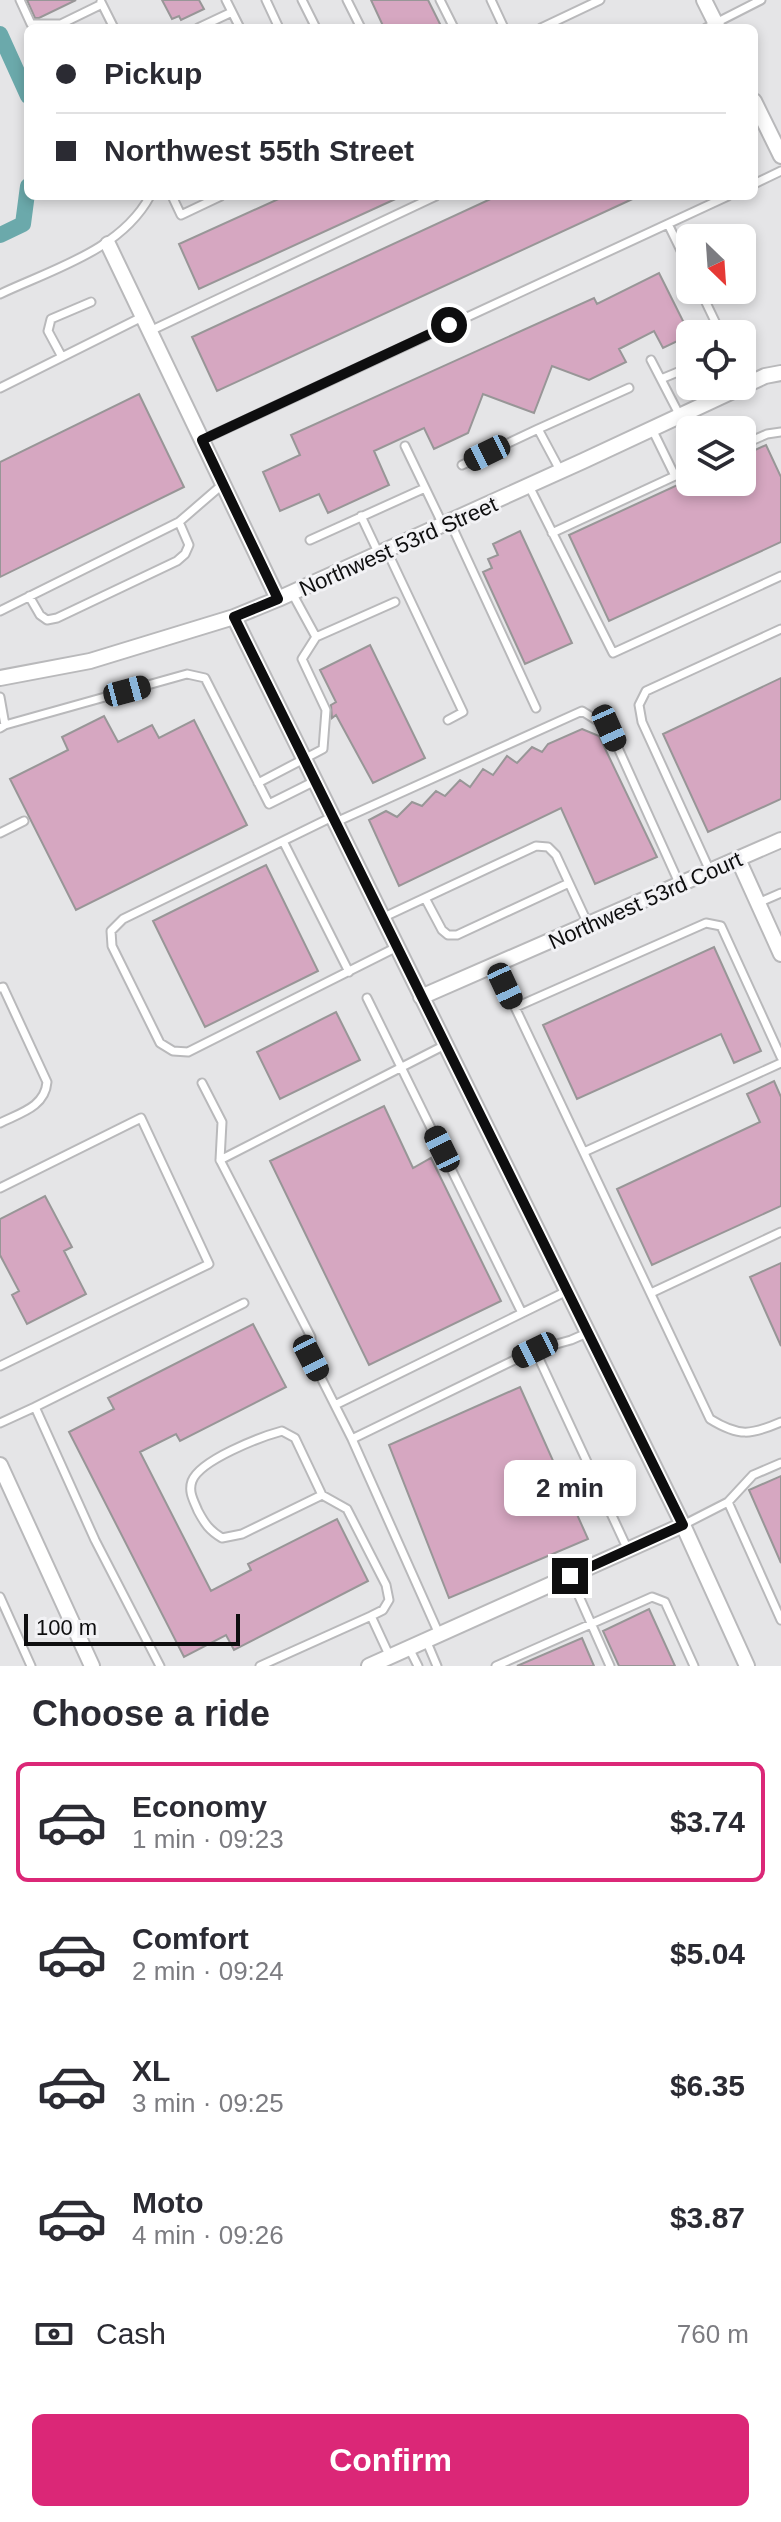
<!DOCTYPE html>
<meta charset="utf-8">
<style>
body{margin:0;font-family:Arial,sans-serif;background:#f2f2f3;color:#2b2b33;height:100vh;display:flex;flex-direction:column;font-size:30px;white-space:nowrap}
*{box-sizing:border-box;margin:0}
p{font-size:26px;color:#7c7c81}
.icon{flex:none;width:44px;height:44px;fill:none;stroke:currentColor;stroke-width:2;stroke-linecap:round;stroke-linejoin:round}
.map{position:relative;height:1666px;overflow:hidden}
.details{display:flex;flex-direction:column;background:#fff;flex:1}
.details>*{flex:none}
.guide{position:absolute;left:24px;top:24px;width:734px;height:176px;border-radius:12px;box-shadow:0 4px 12px #0003;display:grid;align-content:center;height:176px;padding:0 32px;background:#fff}
.needle{width:52px;rotate:155deg}
.buttons{position:absolute;left:676px;top:224px;display:grid;gap:16px}
.buttons a{display:grid;place-items:center;width:80px;height:80px;border-radius:12px;background:#fff;box-shadow:0 4px 12px #0003;font-size:40px}
.scale{position:absolute;left:24px;bottom:20px;width:216px;box-sizing:border-box;padding-left:8px;border:4px solid #0e0e0f;border-top:0;font-size:22px;line-height:28px;white-space:nowrap;color:#0e0e0f;-webkit-text-stroke:6px #f2f2f5;paint-order:stroke}
.end{position:absolute;width:36px;height:36px;margin:-18px;border:10px solid #0e0e0f;background:#fff;box-shadow:0 0 0 4px #fff}
.from{border-radius:50%}
.bubble{position:absolute;height:56px;border-radius:12px;background:#fff;box-shadow:0 4px 12px #0003;font-size:26px;font-weight:700;line-height:56px;text-align:center}
.car{position:absolute;width:24px;height:48px;margin:-24px -12px;border-radius:10px;box-shadow:0 0 6px 2px #0007;background:linear-gradient(#222 24%,#8ab4d8 0 40%,#222 0 76%,#8ab4d8 0 86%,#222 0)}
.guide b{display:flex;align-items:center;gap:28px;height:76px;font-size:30px}
.guide b+b{border-top:2px solid #e1e1e2}
.guide i{width:20px;height:20px;background:#2b2b33}
ul{padding:0;list-style:none}
li{display:flex;align-items:center;gap:24px;height:120px;margin:0 16px 12px;padding:0 16px;border:4px solid transparent;border-radius:12px}
li div{flex:1}
li b{display:block;font-size:30px}
li em{font-style:normal;font-weight:700}
li.current{border-color:#db2777}
li>.icon{width:72px;height:72px;stroke-width:1.5}
h2{padding:0 32px;font-size:36px;line-height:96px}
.pay{display:flex;align-items:center;gap:20px;height:88px;padding:0 32px;font-size:30px}
.pay p{margin-inline-start:auto}
.cta{display:flex;gap:16px;margin-top:auto;padding:16px 32px}
.cta a{flex:1;height:92px;border-radius:12px;background:#db2777;color:#fff;font-size:32px;font-weight:700;line-height:92px;text-align:center}
.map>svg:first-child{display:block}
.lines{fill:none;stroke-linecap:round;stroke-linejoin:round}
.canal{stroke:#6ba9ab;stroke-width:16}
.building{fill:#d6a7c1;stroke:#989697;stroke-width:2}
.lane-casing{stroke:#b9b9bb;stroke-width:11}
.street-casing{stroke:#b9b9bb;stroke-width:18}
.lane{stroke:#fff;stroke-width:7}
.street{stroke:#fff;stroke-width:14}
.route{stroke:#0e0e0f;stroke-width:10}
.labels{text-anchor:middle;stroke-width:6;stroke-linejoin:round;paint-order:stroke}
.street-label{font-size:22px;fill:#0e0e0f;stroke:#f2f2f5}
</style>
<div class="map">
<svg width="781" height="1666" viewBox="0 0 781 1666">
<rect width="100%" height="100%" fill="#e5e5e7"/>
<g class="lines">
<!-- canal -->
<path class="canal" d="M0,34L28,96
M0,235L23,224L28,186"/>
</g>
<!-- building -->
<path class="building" d="M27,0H76L39,18H35Z
M162,0H199L204,9L181,20L179,16L172,19Z
M371,0H428L442,28H384Z
M285,196H402L199,289L179,244Z
M497,196H639L217,391L192,337Z
M659,273L690,335L663,348L654,331L619,349L626,362L589,380L552,366L534,413L483,394L468,433L434,449L424,428L374,451L389,485L328,513L319,494L280,511L263,472L300,455L291,435L594,298L597,304Z
M139,394L184,487L0,577V462Z
M766,445L781,477V542L609,621L569,535L684,482H742V456Z
M520,531L572,643L525,664L483,572L492,568L488,559L498,555L493,544Z
M370,645L425,758L373,783L336,715L332,718L331,705L336,702L320,670Z
M781,678V799L708,832L663,734Z
M104,716L118,742L152,725L159,738L194,720L247,825L76,910L10,779L68,750L62,737Z
M582,729L599,736L657,857L595,884L561,808L399,886L369,820L386,811L397,817L412,802L422,806L436,791L445,796L460,780L470,787L483,769L493,775L507,756L517,763L532,747L542,752L548,744Z
M266,865L318,971L205,1027L153,921Z
M714,947L761,1051L734,1063L721,1034L577,1099L543,1025Z
M336,1012L360,1060L280,1099L257,1052Z
M774,1081L781,1097V1206L652,1265L617,1189L760,1122L747,1094Z
M384,1106L413,1168L431,1158L501,1301L369,1365L270,1161Z
M45,1196L72,1247L64,1251L86,1294L27,1324L12,1295L19,1291L0,1255V1219Z
M781,1263V1346L750,1277Z
M253,1324L286,1387L180,1441L176,1434L140,1452L211,1591L251,1570L248,1564L337,1519L368,1581L234,1650L226,1635L184,1657L69,1432L114,1409L108,1398Z
M520,1387L588,1539L449,1598L389,1445Z
M781,1476V1563L749,1490Z
M649,1609L675,1666H619L603,1631Z
M582,1638L594,1666H517Z"/>
<g class="lines">
<!-- lane casing -->
<g class="lane-casing">
<path id="lane" d="M20,0L31,24H61
M226,0L240,28
M266,0L279,28
M302,0L316,28
M347,0L361,28
M440,0L454,28
M491,0L504,28
M101,2L114,28
M60,28L61,24L102,4
M198,28L232,12
M541,28L600,0
M706,28L761,0
M754,184L781,171
M172,196L181,215L221,196
M668,224L690,269
M700,290L721,334
M0,294C53,269 121,250 150,196
M150,331L436,196
M62,357L48,331L51,319L91,302
M651,360L680,416
M661,379L690,367
M0,388L144,316
M652,429L675,476
M202,440L728,196
M742,445L767,434L781,432
M405,446L443,525
M462,465L538,429
M561,472L538,429L629,388
M529,486L613,653L781,576
M361,516L378,552
M450,522L536,708
M552,533L690,469
M310,540L425,488
M387,551L463,712L448,720
M292,593L316,637L395,602
M29,596L40,615L47,620L57,618L177,561L185,554L189,545L179,522
M0,611L179,522L223,484
M0,697L5,725L0,728
M5,725L187,674L205,678L269,804L315,781
M258,783L323,749L326,710L302,659L316,637
M332,817L123,919L111,931L112,946L160,1043L173,1051L188,1052L397,947
M336,822L582,711L609,728L680,885
M0,833L24,821
M283,841L349,972
M710,871L642,722L639,705L646,691L781,629
M425,898L442,930L448,935H457L569,883
M758,903L781,893
M382,918L536,846L548,847L556,855L588,924
M495,965L710,1419C739,1437 751,1435 781,1422
M0,988L3,987L47,1082C45,1107 20,1113 0,1123
M367,998L522,1313
M516,1007L706,923L721,926L781,1057
M202,1083L222,1122L220,1160
M584,1152L781,1063
M0,1188L141,1118L209,1264L0,1366
M651,1293L781,1232
M535,1350L571,1340L587,1333
M335,1405L567,1291
M0,1423L35,1407
M352,1439L311,1358V1337L220,1160L445,1045
M322,1495L242,1534L222,1538C209,1530 205,1524 198,1511C194,1501 188,1492 192,1481C200,1460 260,1437 282,1431L295,1438L322,1495L347,1509L386,1585L389,1600L383,1610L371,1616
M728,1502L781,1620
M683,1525L728,1502L753,1475L781,1463
M570,1576L610,1666
M0,1597L31,1666
M439,1634L352,1439L535,1350L628,1550
M426,1640L437,1666
M409,1648L418,1666
M160,1666L95,1540L35,1407L244,1303
M260,1666L371,1616L390,1657
M496,1666L652,1597L665,1602L694,1666"/>
</g>
<!-- street casing -->
<g class="street-casing">
<path id="street" d="M704,0L718,28
M754,101L781,156
M108,244L278,599
M234,617L683,1525L747,1666
M0,678L90,661L234,617L278,599L583,461L765,376L781,373
M738,859L781,954
M421,997L781,840
M0,1465L92,1666
M369,1666L683,1525"/>
</g>
<!-- lane -->
<use href="#lane" class="lane"/>
<!-- street -->
<use href="#street" class="street"/>
</g>
<g class="lines">
<!-- route -->
<path class="route" d="M449,325L202,440L278,599L234,617L683,1525L570,1576"/>
</g>
<g class="labels">
<!-- street labels -->
<g class="street-label">
<text transform="translate(398 546) rotate(-24)" y="8">Northwest 53rd Street</text>
<text transform="translate(645 900) rotate(-24)" y="8">Northwest 53rd Court</text>
</g>
</g>
</svg>
<div class="buttons">
<a><svg class="needle" viewBox="-14 -14 28 28"><path d="M0-13l5 13h-10z" fill="#e53935"/><path d="M0 13l5-13h-10z" fill="#7c7c81"/></svg></a>
<a><svg class="icon" aria-label="locate" viewBox="0 0 24 24"><circle cx="12" cy="12" r="6"/><path d="M12 2v4M12 18v4M2 12h4M18 12h4"/></svg></a>
<a><svg class="icon" aria-label="layers" viewBox="0 0 24 24"><path d="M12 4l9 5-9 5-9-5zM3 14l9 5 9-5"/></svg></a>
</div>
<div class="scale">100 m</div>
<i class="end from" style="left:449px;top:325px"></i>
<i class="end" style="left:570px;top:1576px"></i>
<div class="bubble" style="left:504px;top:1460px;width:132px">2 min</div>
<i class="car" style="left:487px;top:453px;rotate:244deg"></i>
<i class="car" style="left:127px;top:691px;rotate:75deg"></i>
<i class="car" style="left:609px;top:728px;rotate:156deg"></i>
<i class="car" style="left:505px;top:986px;rotate:155deg"></i>
<i class="car" style="left:442px;top:1149px;rotate:334deg"></i>
<i class="car" style="left:535px;top:1350px;rotate:244deg"></i>
<i class="car" style="left:311px;top:1358px;rotate:153deg"></i>
<div class="guide">
<b><i class="from"></i>Pickup</b>
<b><i></i>Northwest 55th Street</b>
</div>
</div>
<section class="details">
<h2>Choose a ride</h2>
<ul>
<li class="current"><svg class="icon" aria-label="car" viewBox="0 0 24 24"><path d="M5 17H2v-5l4-1 3-4h7l3 4 3 1v5h-3M9 17h6M6 11h13"/><circle cx="7" cy="17" r="2"/><circle cx="17" cy="17" r="2"/></svg><div><b>Economy</b><p>1 min · 09:23</p></div><em>$3.74</em></li>
<li><svg class="icon" aria-label="car" viewBox="0 0 24 24"><path d="M5 17H2v-5l4-1 3-4h7l3 4 3 1v5h-3M9 17h6M6 11h13"/><circle cx="7" cy="17" r="2"/><circle cx="17" cy="17" r="2"/></svg><div><b>Comfort</b><p>2 min · 09:24</p></div><em>$5.04</em></li>
<li><svg class="icon" aria-label="car" viewBox="0 0 24 24"><path d="M5 17H2v-5l4-1 3-4h7l3 4 3 1v5h-3M9 17h6M6 11h13"/><circle cx="7" cy="17" r="2"/><circle cx="17" cy="17" r="2"/></svg><div><b>XL</b><p>3 min · 09:25</p></div><em>$6.35</em></li>
<li><svg class="icon" aria-label="car" viewBox="0 0 24 24"><path d="M5 17H2v-5l4-1 3-4h7l3 4 3 1v5h-3M9 17h6M6 11h13"/><circle cx="7" cy="17" r="2"/><circle cx="17" cy="17" r="2"/></svg><div><b>Moto</b><p>4 min · 09:26</p></div><em>$3.87</em></li>
</ul>
<div class="pay"><svg class="icon" aria-label="cash" viewBox="0 0 24 24"><path d="M3 7h18v10H3z"/><circle cx="12" cy="12" r="2"/></svg>Cash<p>760 m</p></div>
<div class="cta"><a>Confirm</a></div>
</section>
